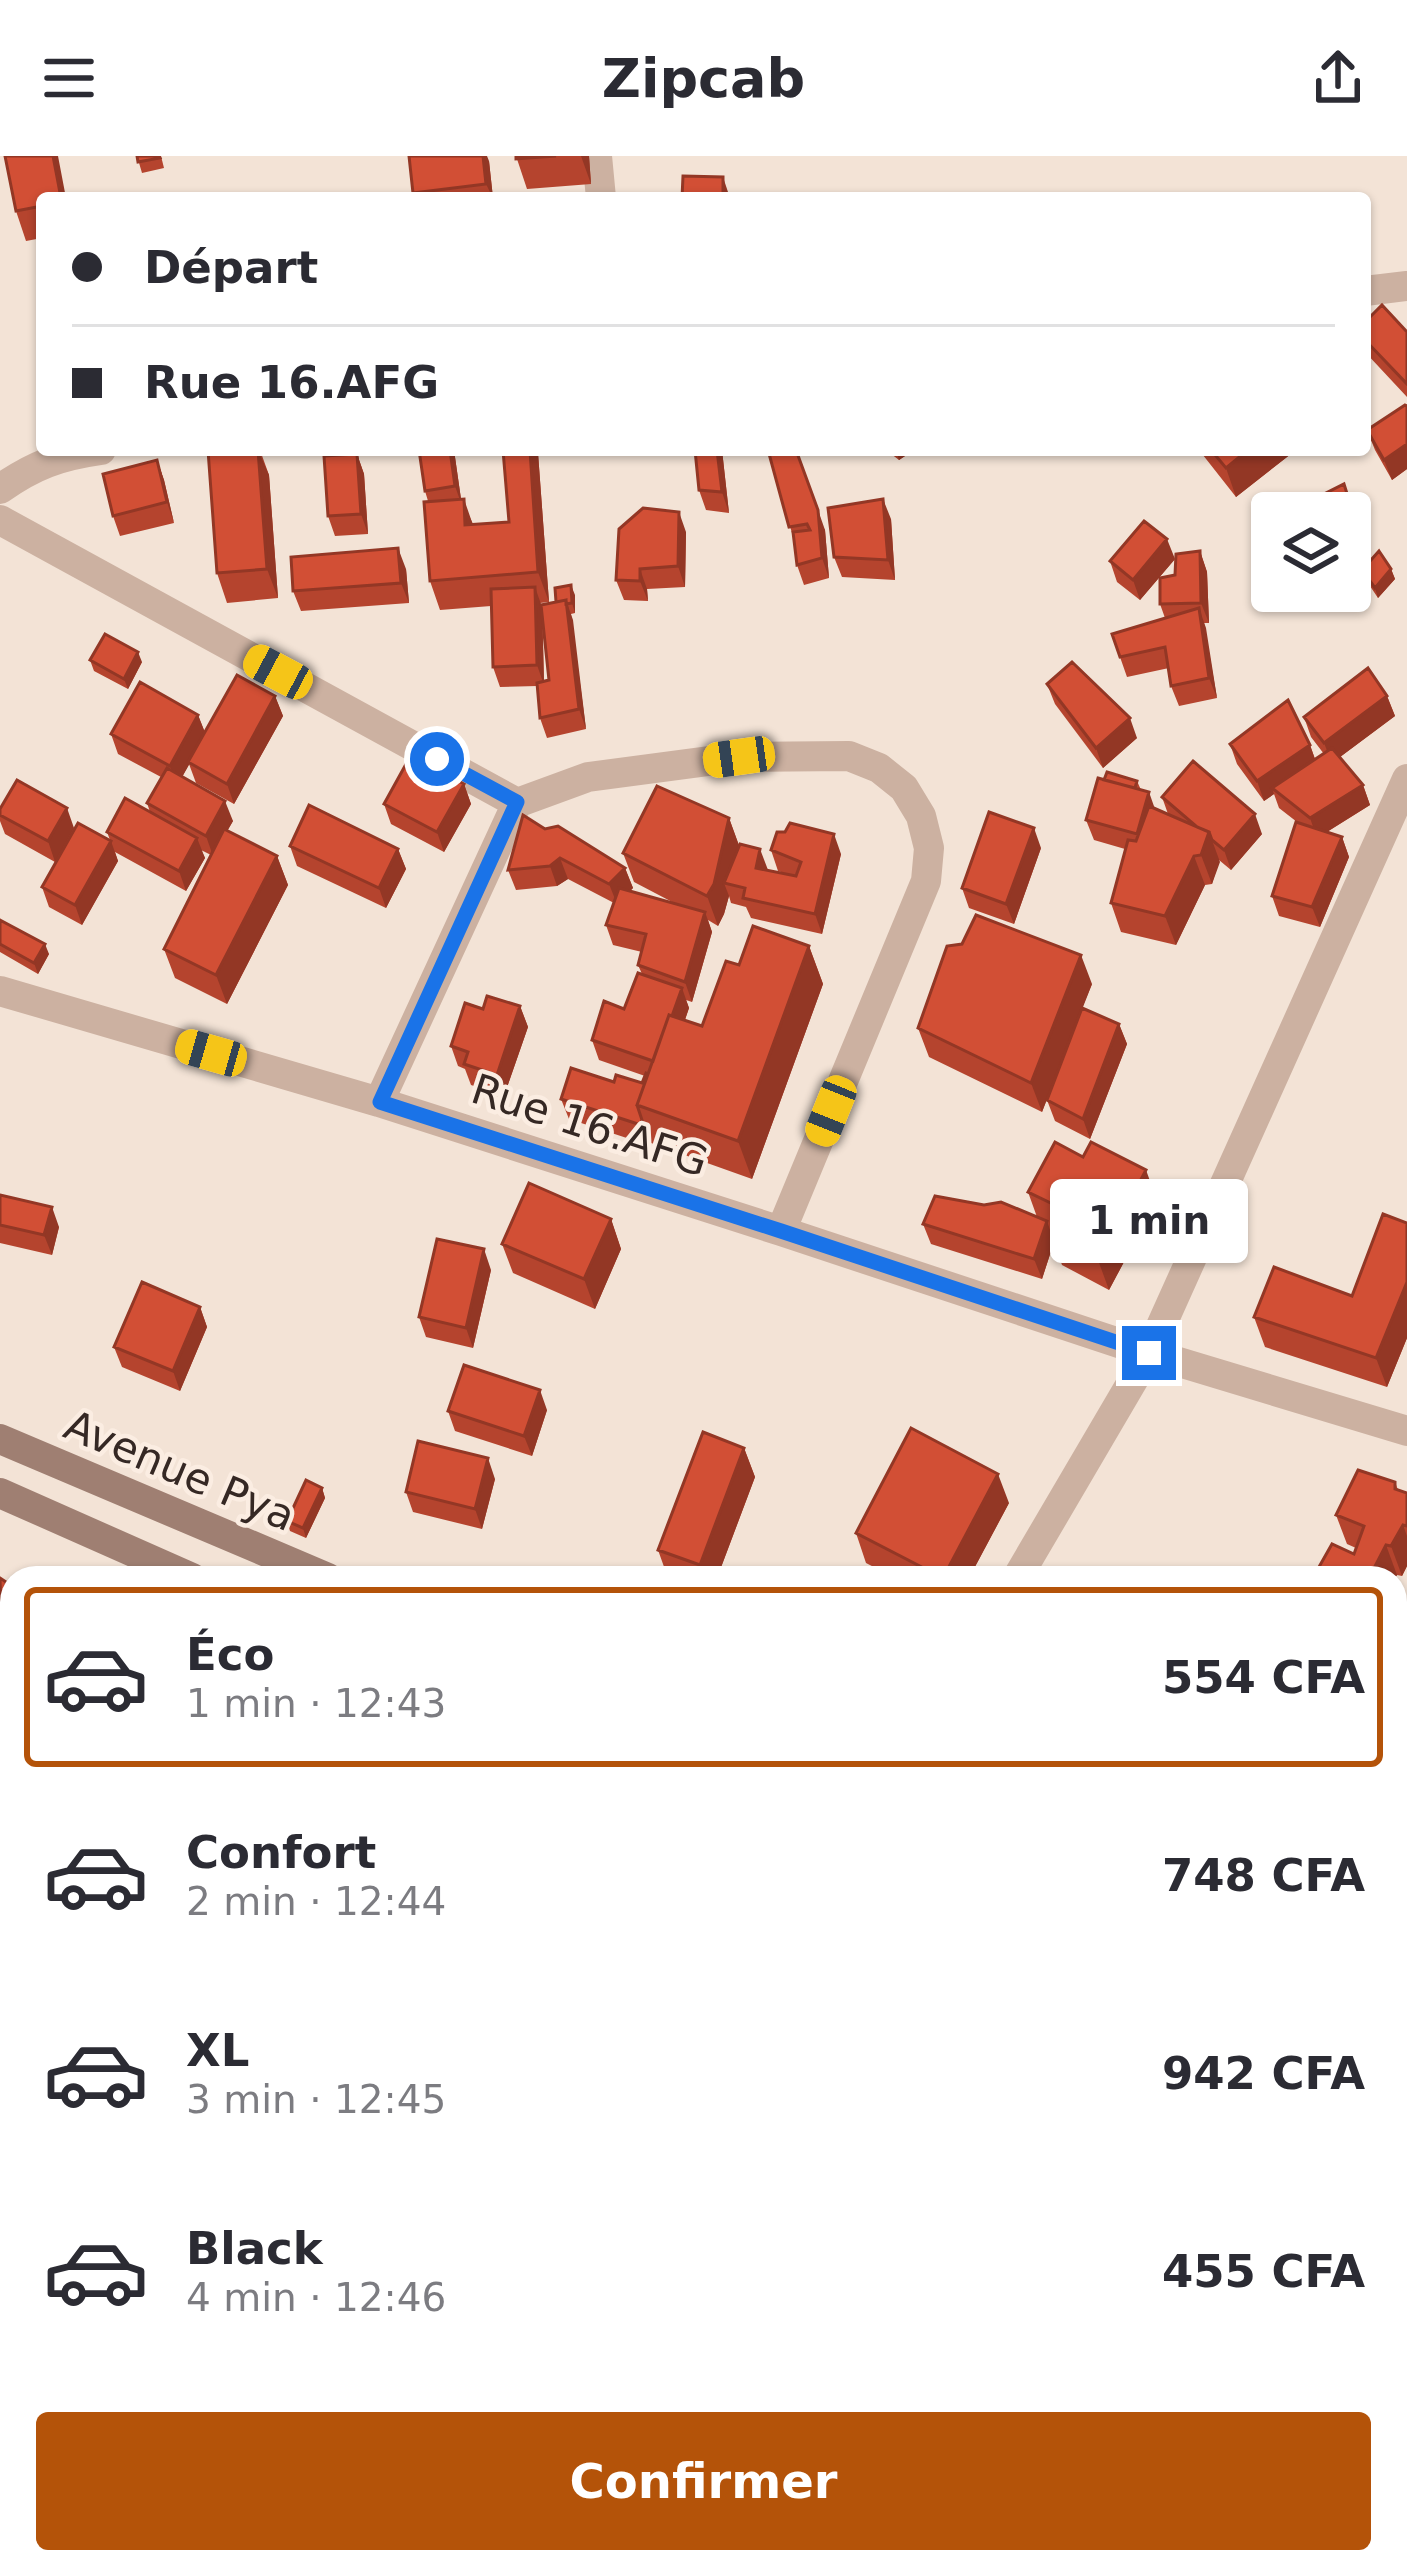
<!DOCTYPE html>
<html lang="fr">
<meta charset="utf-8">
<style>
body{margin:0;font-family:"DejaVu Sans",sans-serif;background:#f7f7f7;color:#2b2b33;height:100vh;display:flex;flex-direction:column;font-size:45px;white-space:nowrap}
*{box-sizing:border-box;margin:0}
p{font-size:39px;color:#7c7c81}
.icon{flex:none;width:66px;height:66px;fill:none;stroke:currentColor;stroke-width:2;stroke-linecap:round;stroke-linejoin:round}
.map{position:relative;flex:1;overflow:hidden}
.details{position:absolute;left:0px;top:1410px;width:1407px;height:1008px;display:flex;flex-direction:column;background:#fff;border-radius:36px 36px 0 0;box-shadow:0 3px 9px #0004}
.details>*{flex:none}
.guide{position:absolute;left:36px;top:36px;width:1335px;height:264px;border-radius:12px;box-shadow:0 3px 9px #0004;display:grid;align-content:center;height:264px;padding:0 36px;background:#fff}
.fabs{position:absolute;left:1251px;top:336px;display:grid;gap:24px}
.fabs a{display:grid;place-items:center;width:120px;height:120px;border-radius:12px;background:#fff;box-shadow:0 3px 9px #0004;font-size:60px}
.end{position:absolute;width:54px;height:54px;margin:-27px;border:15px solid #1a73e8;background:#fff;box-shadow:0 0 0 6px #fff}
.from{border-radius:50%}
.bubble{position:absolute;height:84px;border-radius:12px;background:#fff;box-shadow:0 3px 9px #0004;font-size:39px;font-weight:800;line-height:84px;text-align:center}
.car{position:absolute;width:36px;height:72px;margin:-36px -18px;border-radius:15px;box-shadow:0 0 9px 3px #0007;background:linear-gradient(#f5c518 24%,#345 0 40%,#f5c518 0 76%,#345 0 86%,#f5c518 0)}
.guide b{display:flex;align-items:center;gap:42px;height:114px;font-size:45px}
.guide b+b{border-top:3px solid #e1e1e2}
.guide i{width:30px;height:30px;background:#2b2b33}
ul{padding:21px 0 0;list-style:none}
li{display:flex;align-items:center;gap:36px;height:180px;margin:0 24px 18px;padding:0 12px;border:6px solid transparent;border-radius:12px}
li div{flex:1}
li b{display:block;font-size:45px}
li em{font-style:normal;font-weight:800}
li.current{border-color:#b45309}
li>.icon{width:108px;height:108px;stroke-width:1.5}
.action{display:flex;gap:24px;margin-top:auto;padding:24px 36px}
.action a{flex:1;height:138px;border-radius:12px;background:#b45309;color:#fff;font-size:48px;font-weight:800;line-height:138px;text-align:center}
header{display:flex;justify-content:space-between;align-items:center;height:156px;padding:0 36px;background:#fff;font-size:54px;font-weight:800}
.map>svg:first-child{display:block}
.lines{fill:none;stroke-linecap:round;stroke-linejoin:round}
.street{stroke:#ccb1a1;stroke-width:30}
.secondary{stroke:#9f7f72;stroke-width:30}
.wall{fill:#b5442e;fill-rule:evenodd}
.shaded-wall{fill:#933725}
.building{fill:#d24f35;stroke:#933725;stroke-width:3}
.route{stroke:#1a73e8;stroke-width:15}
.labels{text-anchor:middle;stroke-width:9;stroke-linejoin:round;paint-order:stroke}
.street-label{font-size:42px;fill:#352824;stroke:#fbede2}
</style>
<header><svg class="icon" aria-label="menu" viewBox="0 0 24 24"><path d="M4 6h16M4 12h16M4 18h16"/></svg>Zipcab<svg class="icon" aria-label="share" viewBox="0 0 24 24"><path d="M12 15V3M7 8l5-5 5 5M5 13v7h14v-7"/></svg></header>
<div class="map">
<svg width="1407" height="2418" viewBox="0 0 1407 2418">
<rect width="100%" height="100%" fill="#f3e3d6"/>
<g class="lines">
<!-- street -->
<path class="street" d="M597,0L601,42
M1365,135L1407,130
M0,333C34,309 59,300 101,294
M0,364L517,647
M0,835L379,946L781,1075L1149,1197L1407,1275
M379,946L517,647L588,621L739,601L849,600L879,612L904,632L921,660L929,692L926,725L781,1075
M1017,1422L1149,1197L1407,623
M0,1648L12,1639
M0,1978L12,1981
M1395,2042L1407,2046
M0,2220L12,2237
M1395,2282L1407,2276
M129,2406L137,2418
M1143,2418L1165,2406"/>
<!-- secondary -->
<path class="secondary" d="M0,1283L328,1422
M0,1337L192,1422
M1395,1834L1407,1839
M1395,1903L1407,1907"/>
</g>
<!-- wall -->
<path class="wall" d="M137,0H161L164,12L142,17Z
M516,0H589L591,28L527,33Z
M489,5L493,42H415L413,37Z
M42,42V82L26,85L16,55Z
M1365,166L1407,176V241L1365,196Z
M1407,250V313L1392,324L1375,294L1367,274Z
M208,294H260L269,319L278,442L227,447L217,417Z
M419,294H454L461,343L473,368L509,366L538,297L549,446L540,447L541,450L575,439V457L571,458L586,573L547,582L540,562L537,530L500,531L493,511L491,450L440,454L430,425L428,345L425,335ZM542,456L549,524L544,525L543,483Z
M722,294L729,357L706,354L699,334Z
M768,294L825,374L829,422L804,429L797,409L794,384Z
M886,294H914L899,304Z
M1199,294H1296L1236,341Z
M357,298L364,318L368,378L335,380L328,360Z
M157,304L164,324L174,367L120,380L113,360Z
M1351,349L1369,406L1391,413L1395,423L1378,442L1366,424L1363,416L1358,420L1350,412Z
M891,363L895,424L842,421L834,401Z
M686,376L685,431L647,433L648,445L624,444L616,424Z
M1200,395L1207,416L1209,467H1204L1217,542L1179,550L1171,530L1169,512L1127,521L1120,501L1165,462L1160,448L1175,419Z
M1175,403L1140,444L1117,426L1110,405Z
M406,413L409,447L301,455L293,435Z
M90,504L142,506L128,533L94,515Z
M1047,528L1137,582L1103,612L1055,548Z
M275,540L283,560L234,648L196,627L189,608L182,621L233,665L227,675L277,700L288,729L227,848L175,822L164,793L211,699L201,694L205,702L186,735L115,696L118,705L82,769L49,751L42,731L110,684L107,676L150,656L147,647L161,621L118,598L111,578L198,559L205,577Z
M1387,540L1395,560L1340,601L1363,629L1370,649L1327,676L1342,681L1349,701L1320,771L1279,760L1272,740L1297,666L1279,652L1274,638L1264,645L1237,608L1230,588L1310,589L1315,603L1324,598L1311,581L1304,561Z
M1104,624L1137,625L1141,634L1155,652L1168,658L1162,641L1262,678L1231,714L1219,704L1212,728L1205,729L1176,789L1121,776L1111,747L1125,693L1094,684L1086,664Z
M464,628L471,648L444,696L391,668L384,648Z
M0,653L74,672L55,706L5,678L0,665Z
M729,662L739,690L768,714L787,718L778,715L771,694L841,698L822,778L751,762L746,751L731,747L729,740L724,758L718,770L708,764L712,776L692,846L686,844L689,852L685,864L702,870L739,809L809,790L823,828L752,1023L651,987L650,984L648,989L569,963L561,943L614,926L642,927L645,920L599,904L592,884L624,853L642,818L638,809L642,796L613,789L606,769L614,747L568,723L557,730L516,734L508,714L545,673L625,712L633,732L630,735L676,748L634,726L623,697Z
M290,690L398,693L406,713L386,752L297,710Z
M1041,692L1014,768L969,752L962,732Z
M0,764L49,798L38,818L0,796Z
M1092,828L1082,852L1119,868L1127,888L1090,983L1055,965L1047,944L1072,878L1042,956L929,901L918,872Z
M520,850L528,871L504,940L471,929L465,913L458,910L451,890L483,853Z
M1028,1036L1157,1044L1109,1134L1062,1109L1054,1086L1042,1123L931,1088L923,1068L1037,1061Z
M0,1039L59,1071L52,1099L0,1087Z
M611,1063L621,1093L595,1153L513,1117L502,1088Z
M1407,1067V1182L1387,1231L1265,1191L1254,1161L1352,1140Z
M491,1114L473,1192L426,1181L419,1161Z
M200,1151L207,1171L180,1235L122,1211L114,1191Z
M547,1254L532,1300L455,1275L448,1255Z
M744,1292L755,1321L717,1422H668L658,1394Z
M495,1323L482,1373L413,1356L406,1336Z
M1395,1326L1398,1334L1407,1337V1410L1402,1420L1397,1419L1395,1422H1317L1315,1418L1354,1398L1356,1392L1347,1388L1336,1359Z
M322,1332L325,1342L306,1382L290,1375L287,1365Z
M1009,1347L969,1422H895L866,1407L856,1377Z
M0,1422L12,1430V1480L8,1486L0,1481Z
M0,1739L12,1743V1803L0,1799Z
M1395,1917L1407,1921V2018L1395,2014Z
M1407,2152V2187L1397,2164Z
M186,2406H275L282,2418H213L208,2406L193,2416Z
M413,2406H470L478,2418H421Z
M649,2406H703L709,2418H655Z
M1029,2406H1077L1078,2410L1063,2418H1035Z"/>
<!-- shaded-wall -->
<path class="shaded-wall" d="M53,0H58L66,42H61Z
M483,0H487L489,5L493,42L486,28Z
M581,0H589L591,28Z
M723,21L730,42H723Z
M1407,288V313L1392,324L1384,304Z
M258,294L269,319L278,442L267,413Z
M450,294H454L462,350L455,330Z
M530,294H537L538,297L549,446L538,416Z
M717,294H722L729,357L722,336Z
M896,294H914L899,304Z
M1248,294H1296L1236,341L1226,312Z
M357,298L364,318L368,378L361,358Z
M157,304L164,324L174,367L167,346Z
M1344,328L1370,409L1358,420L1351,400Z
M464,343L474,372L465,369Z
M883,343L891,363L895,424L888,404Z
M818,354L825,374L829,422L822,402Z
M679,356L686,376L685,431L678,410Z
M1167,383L1175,403L1140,444L1133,424Z
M398,392L406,413L409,447L401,427Z
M1200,395L1207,416L1209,467L1201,447Z
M640,413L647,433L648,445L640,425Z
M1391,413L1395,423L1378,442L1375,432Z
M571,429L575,439V457L572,447Z
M535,431L542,451L544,529L537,509Z
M566,444L573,464L586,573L579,553Z
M1199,452L1206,472L1217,542L1209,522Z
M138,496L142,506L128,533L124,523Z
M275,540L283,560L234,648L227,628Z
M1387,540L1395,560L1332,607L1324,587Z
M198,559L206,579L177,630L170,610Z
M1130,562L1137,582L1103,612L1096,592Z
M1310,589L1317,609L1272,632L1274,638L1264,645L1257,625Z
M464,628L471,648L444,696L437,676Z
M1363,629L1370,649L1317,682L1310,662Z
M1149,636L1156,656L1144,698L1137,678Z
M225,645L233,665L213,700L206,680Z
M67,652L74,672L55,706L48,685Z
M1255,658L1262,678L1231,714L1224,694Z
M729,662L740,692L724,727L729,740L724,758L718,770L707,740Z
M1034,672L1041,692L1014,768L1006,748Z
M1209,676L1220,706L1212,728L1201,699Z
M834,678L841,698L822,778L815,758Z
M1342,681L1349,701L1320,771L1312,751Z
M197,682L205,702L186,735L179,715Z
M111,685L118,705L82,769L75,749Z
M398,693L406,713L386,752L379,732Z
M760,693L768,714L756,712Z
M277,700L288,729L227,848L216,819Z
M1194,700L1205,729L1176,789L1165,760Z
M560,702L568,723L557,730L550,710Z
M625,712L633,732L617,748L609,728Z
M705,756L712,776L692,846L685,826Z
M45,788L49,798L38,818L34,807Z
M809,790L823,828L752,1023L738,985Z
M1081,799L1092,828L1042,956L1031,927Z
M682,832L689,852L663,926L656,906Z
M520,850L528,871L504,940L497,919Z
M1119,868L1127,888L1090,983L1083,963Z
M642,964L650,984L648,989L641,969Z
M1146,1014L1157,1044L1109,1134L1098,1104Z
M52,1051L59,1071L52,1099L44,1079Z
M611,1063L621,1093L595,1153L584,1123Z
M1047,1065L1054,1086L1042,1123L1034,1103Z
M484,1093L491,1114L473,1192L466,1172Z
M1407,1126V1182L1387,1231L1376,1202Z
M200,1151L207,1171L180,1235L173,1215Z
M540,1234L547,1254L532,1300L524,1280Z
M744,1292L755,1321L717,1422H704L700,1409Z
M488,1302L495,1323L482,1373L475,1353Z
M998,1318L1009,1347L969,1422H943Z
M322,1332L325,1342L306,1382L303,1372Z
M1403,1369L1407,1380V1410L1402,1420L1391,1390Z
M1386,1389L1397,1419L1395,1422H1369Z
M12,1448V1480L8,1486L1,1466Z
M1395,1710L1400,1724L1395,1742Z
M6,1863L12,1878V1888L0,1924V1883Z
M1398,2084L1405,2104L1396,2132L1395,2093Z
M12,2133V2158L4,2163L0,2152V2141Z
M12,2319V2344L0,2352V2327Z
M190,2406H208L193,2416Z
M370,2406H375L379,2418H352Z
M487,2406H498L491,2417Z"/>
<!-- building -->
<path class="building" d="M5,0H53L61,42H42V50L16,55Z
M137,0H159L160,2L138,6Z
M409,0H483L486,28L413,37Z
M516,0H556L516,3Z
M683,20L723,21V42H682Z
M1382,149L1407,176V228L1365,184V166Z
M1405,249L1407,250V288L1384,304L1367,274Z
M208,294H258L267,413L217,417Z
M419,294H450L455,330L425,335Z
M503,294H530L538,416L430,425L424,346L464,343L465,369L509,366Z
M695,294H717L722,336L699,334Z
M768,294H796L818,354L822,402L797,409L793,376L810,374L807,368L789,371Z
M1211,294H1248L1226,312Z
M357,298L361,358L328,360L324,300Z
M157,304L167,346L113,360L103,318Z
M1344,328L1363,389L1351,400L1350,357H1316L1312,344Z
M883,343L888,404L834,401L828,352Z
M643,352L679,356L678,410L640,413V425L616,424L619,373Z
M1144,365L1167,383L1133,424L1110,405Z
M398,392L401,427L293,435L291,401Z
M1200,395L1201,447L1160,448V422L1175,419L1176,398Z
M1379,395L1391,413L1375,432L1362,414Z
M571,429L572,447L566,448V444L556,446L555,432Z
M535,431L537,509L493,511L491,433Z
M566,444L579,553L540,562L537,527L549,524L541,449Z
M1199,452L1209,522L1171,530L1165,491L1120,501L1112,478Z
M105,478L138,496L124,523L90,504Z
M1072,506L1130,562L1096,592L1047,528Z
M1368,512L1387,540L1324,587L1304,561Z
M237,519L275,540L227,628L188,606Z
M140,526L198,559L170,610L111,578Z
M1288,544L1310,589L1257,625L1230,588Z
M1332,592L1363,629L1310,662L1272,632Z
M411,599L464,628L437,676L384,648Z
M1193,605L1255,658L1224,694L1212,684L1209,676L1197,671L1162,641Z
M167,612L225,645L206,680L147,647Z
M1107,616L1137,625L1135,632L1104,624Z
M1098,622L1149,636L1137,678L1086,664Z
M17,624L67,652L48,685L0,659V653Z
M657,630L729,662L714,728L707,740L623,697Z
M125,642L197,682L179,715L107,676Z
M309,649L398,693L379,732L290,690Z
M1149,650L1209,676L1201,699L1194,700L1165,760L1111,747L1128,684L1136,685Z
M989,656L1034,672L1006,748L962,732Z
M523,659L545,673L558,670L625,712L609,728L560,702L550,710L508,714Z
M1296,666L1342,681L1312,751L1272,740Z
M78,667L111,685L75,749L42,731Z
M790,667L834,678L815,758L743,742L745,732L724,727L740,688L760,693L756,712L796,720L801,706L771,694L777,676H785Z
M224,673L277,700L216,819L164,793Z
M619,732L705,756L685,826L638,809L646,778L606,769Z
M976,759L1081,799L1031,927L918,872L947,790L962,788Z
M0,764L45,788L34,807L0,788Z
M753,770L809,790L738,985L637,949L669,859L702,870L726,805L739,809Z
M638,817L682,832L672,860L669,859L653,905L592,884L604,845L624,853Z
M487,840L520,850L497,919L464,908L468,896L451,890L465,847L483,853Z
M1082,852L1119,868L1083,963L1047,944Z
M571,912L614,926L616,919L642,927L646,917L648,918L637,949L642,964L641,969L561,943Z
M1055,986L1083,1001L1091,986L1146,1014L1098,1104L1051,1080L1065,1054L1028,1036Z
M529,1027L611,1063L584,1123L502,1088Z
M0,1039L52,1051L44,1079L0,1069Z
M935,1040L984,1049L1001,1046L1047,1065L1034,1103L923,1068Z
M1383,1058L1407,1067V1126L1376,1202L1254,1161L1274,1111L1352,1140Z
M437,1083L484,1093L466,1172L419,1161Z
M142,1126L200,1151L173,1215L114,1191Z
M464,1209L540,1234L524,1280L448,1255Z
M911,1272L998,1318L943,1422L856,1377Z
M703,1276L744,1292L700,1409L658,1394Z
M418,1285L488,1302L475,1353L406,1336Z
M1358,1314L1395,1326V1333L1407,1337V1370L1403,1369L1391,1390L1386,1389L1369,1422H1324L1315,1418L1332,1388L1354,1398L1364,1370L1336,1359Z
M306,1324L322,1332L303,1372L287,1365Z
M0,1422L12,1430V1448L1,1466Z
M0,1739L12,1743V1775L9,1784L0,1782Z
M0,1861L6,1863L0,1883Z
M1395,1917L1407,1921V1930L1397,1927L1395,1932Z
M1397,1927L1407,1930V1984L1395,1981V1932Z
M12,2084V2133L0,2141V2092Z
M1407,2152V2172L1397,2164Z
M5,2265L12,2275V2319L0,2327V2268Z
M11,2401L12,2406H15L23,2418H0V2408Z
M55,2406H114L119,2413L112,2418H37Z
M211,2406H275L281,2414L275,2418H219Z
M316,2406H370L352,2418H324Z
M424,2406H470L478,2418H432Z
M655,2406H703L709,2418H661Z
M726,2406H756L758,2410L766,2406H796L802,2418H732Z
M800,2406H828L834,2418H806Z
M1243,2406H1259L1262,2412V2418H1220Z
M1262,2406H1314L1313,2418H1262Z
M1330,2406H1383L1389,2418H1336Z"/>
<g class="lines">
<!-- route -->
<path class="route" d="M437,603L517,646L380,946L781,1075L1149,1197"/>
</g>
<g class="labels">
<!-- street labels -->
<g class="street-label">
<text transform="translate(590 969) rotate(18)" y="15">Rue 16.AFG</text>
<text transform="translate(180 1314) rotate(23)" y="15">Avenue Pya</text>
</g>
</g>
</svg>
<div class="fabs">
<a><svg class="icon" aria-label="layers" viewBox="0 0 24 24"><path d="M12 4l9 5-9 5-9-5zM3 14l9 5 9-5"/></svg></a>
</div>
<i class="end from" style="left:437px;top:603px"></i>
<i class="end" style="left:1149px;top:1197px"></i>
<div class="bubble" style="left:1050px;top:1023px;width:198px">1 min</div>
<i class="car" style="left:278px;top:516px;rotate:298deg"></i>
<i class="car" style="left:739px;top:601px;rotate:262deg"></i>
<i class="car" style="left:211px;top:897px;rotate:286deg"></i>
<i class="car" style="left:831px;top:955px;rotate:202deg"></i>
<div class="guide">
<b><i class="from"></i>Départ</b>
<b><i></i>Rue 16.AFG</b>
</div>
<section class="details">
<ul>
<li class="current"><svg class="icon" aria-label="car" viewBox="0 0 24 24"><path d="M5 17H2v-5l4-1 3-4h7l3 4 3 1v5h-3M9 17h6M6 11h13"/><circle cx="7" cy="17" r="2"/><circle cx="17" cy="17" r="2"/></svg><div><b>Éco</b><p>1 min · 12:43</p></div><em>554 CFA</em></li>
<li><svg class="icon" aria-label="car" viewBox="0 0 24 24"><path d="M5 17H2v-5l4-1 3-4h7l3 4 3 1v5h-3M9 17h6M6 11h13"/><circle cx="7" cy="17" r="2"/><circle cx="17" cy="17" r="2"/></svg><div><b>Confort</b><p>2 min · 12:44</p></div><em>748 CFA</em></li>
<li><svg class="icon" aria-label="car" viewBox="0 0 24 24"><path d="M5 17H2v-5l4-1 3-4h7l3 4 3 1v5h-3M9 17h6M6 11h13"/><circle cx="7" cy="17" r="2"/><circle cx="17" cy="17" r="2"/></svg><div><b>XL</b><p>3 min · 12:45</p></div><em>942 CFA</em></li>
<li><svg class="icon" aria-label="car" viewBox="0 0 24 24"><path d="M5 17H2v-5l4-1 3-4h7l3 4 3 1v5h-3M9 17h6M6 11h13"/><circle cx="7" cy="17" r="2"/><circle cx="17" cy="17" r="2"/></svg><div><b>Black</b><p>4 min · 12:46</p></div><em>455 CFA</em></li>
</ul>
<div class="action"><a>Confirmer</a></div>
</section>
</div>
